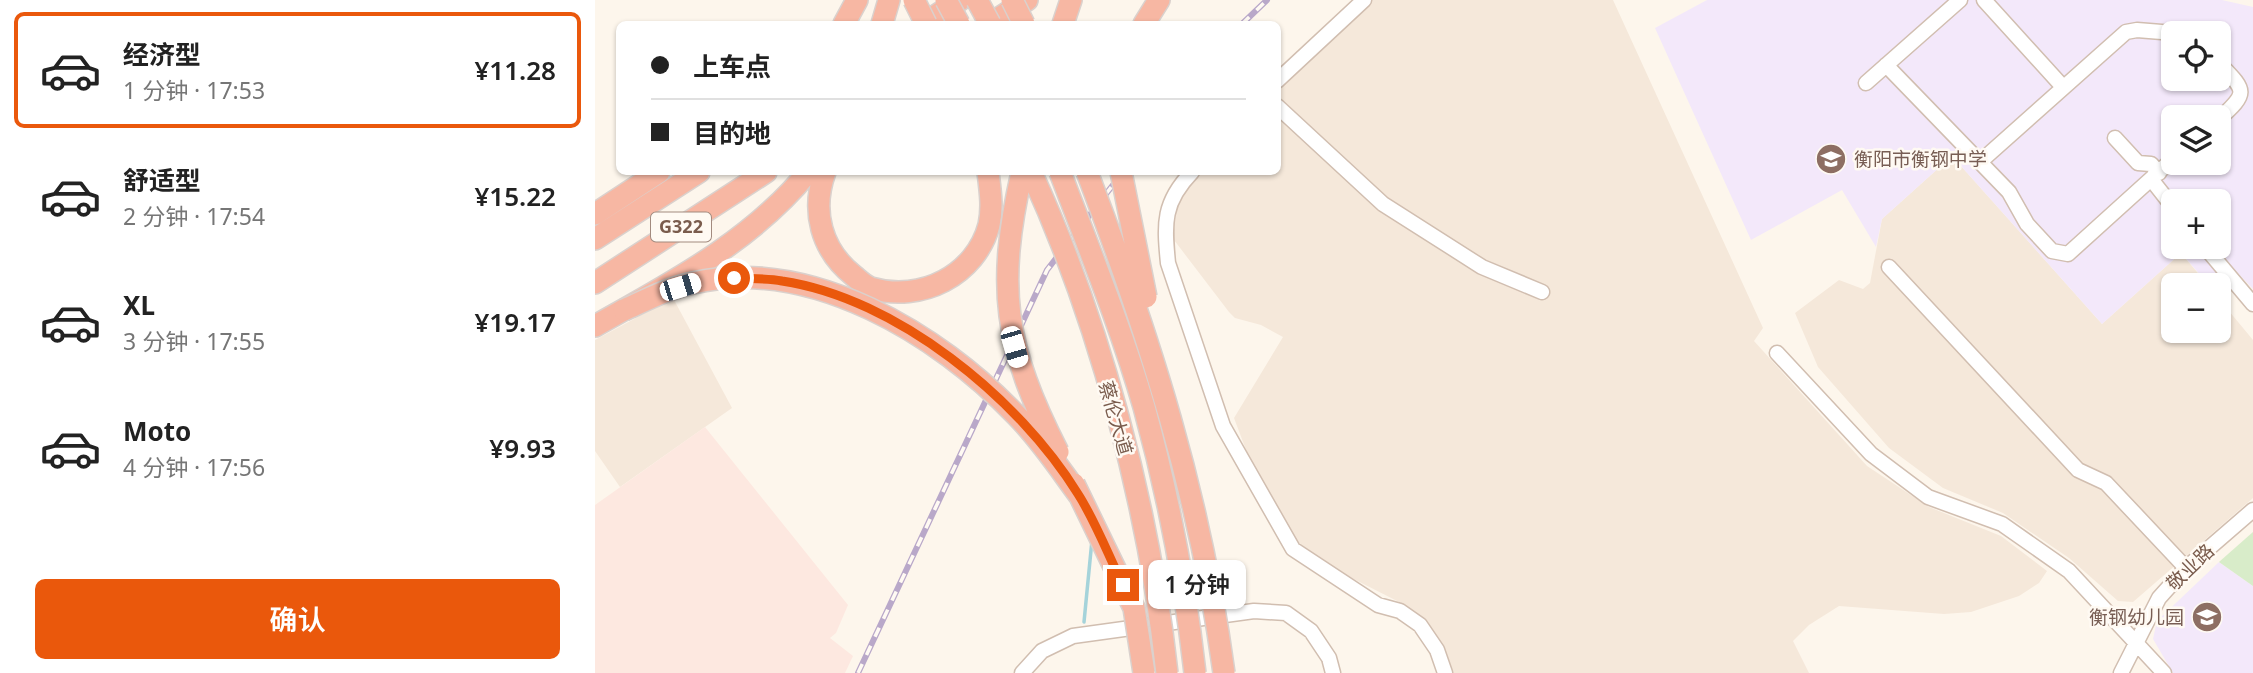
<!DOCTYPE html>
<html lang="zh">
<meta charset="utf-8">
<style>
body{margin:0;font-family:"Noto Sans","Noto Sans SC",sans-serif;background:#f6f6f6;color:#222;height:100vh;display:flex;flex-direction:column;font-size:26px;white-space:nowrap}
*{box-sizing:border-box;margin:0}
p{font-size:23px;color:#767676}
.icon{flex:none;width:38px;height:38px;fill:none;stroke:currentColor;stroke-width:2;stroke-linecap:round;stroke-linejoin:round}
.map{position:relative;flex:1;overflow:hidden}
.side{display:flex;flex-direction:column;background:#fff;width:595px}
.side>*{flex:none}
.banner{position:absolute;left:21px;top:21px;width:665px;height:154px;border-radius:10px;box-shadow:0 2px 5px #0004;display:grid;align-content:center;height:154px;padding:0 35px;background:#fff}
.tools{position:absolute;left:1566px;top:21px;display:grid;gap:14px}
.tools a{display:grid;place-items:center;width:70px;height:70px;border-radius:10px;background:#fff;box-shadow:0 2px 5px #0004;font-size:35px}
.end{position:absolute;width:32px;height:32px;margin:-16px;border:9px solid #ea580c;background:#fff;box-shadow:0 0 0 4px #fff}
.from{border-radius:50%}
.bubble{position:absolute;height:49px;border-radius:10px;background:#fff;box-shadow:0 2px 5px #0004;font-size:23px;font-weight:600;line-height:49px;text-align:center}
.car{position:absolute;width:21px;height:42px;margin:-21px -10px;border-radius:9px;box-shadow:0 0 5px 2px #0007;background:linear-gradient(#fff 24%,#345 0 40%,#fff 0 76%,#345 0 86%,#fff 0)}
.banner b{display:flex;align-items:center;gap:24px;height:66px;font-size:26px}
.banner b+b{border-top:2px solid #e0e0e0}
.banner i{width:18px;height:18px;background:#222}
ul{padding:12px 0 0;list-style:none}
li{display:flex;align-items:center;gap:21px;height:116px;margin:0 14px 10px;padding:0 21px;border:4px solid transparent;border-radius:10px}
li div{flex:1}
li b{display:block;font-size:26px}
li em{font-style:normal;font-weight:600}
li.current{border-color:#ea580c}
li>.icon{width:63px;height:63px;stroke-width:1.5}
.button{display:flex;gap:14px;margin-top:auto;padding:14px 35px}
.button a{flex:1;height:80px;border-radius:10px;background:#ea580c;color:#fff;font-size:28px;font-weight:600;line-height:80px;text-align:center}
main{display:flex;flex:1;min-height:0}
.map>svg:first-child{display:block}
.residential{fill:#f5e8da}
.commercial{fill:#fde8e0}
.education{fill:#f3e8fa;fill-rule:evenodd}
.green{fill:#d8ecc9}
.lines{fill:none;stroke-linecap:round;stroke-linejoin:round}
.stream{stroke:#a5d3da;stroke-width:3.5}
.minor-casing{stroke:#d1beb0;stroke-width:17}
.highway-casing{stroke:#dad1cd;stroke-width:24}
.minor{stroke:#fff;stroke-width:14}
.highway{stroke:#f7b7a3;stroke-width:21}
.rail-casing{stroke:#b9a8c9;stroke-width:6}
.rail{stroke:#fffaf3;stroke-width:3.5;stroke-dasharray:10;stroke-linecap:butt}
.highway-bridge-casing{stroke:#dad1cd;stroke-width:24;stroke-linecap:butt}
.highway-bridge{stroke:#f7b7a3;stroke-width:21}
.route{stroke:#ea580c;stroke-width:9}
.labels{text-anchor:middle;stroke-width:5;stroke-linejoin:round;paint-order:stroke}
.shield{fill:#fffaf3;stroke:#a28b7f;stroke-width:2}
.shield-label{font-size:18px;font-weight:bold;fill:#7a5c4d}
.education-label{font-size:19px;fill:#785e54;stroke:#fffaf3;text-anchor:start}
.street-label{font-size:19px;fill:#7a5c4d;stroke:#fffaf3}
</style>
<main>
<section class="side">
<ul>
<li class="current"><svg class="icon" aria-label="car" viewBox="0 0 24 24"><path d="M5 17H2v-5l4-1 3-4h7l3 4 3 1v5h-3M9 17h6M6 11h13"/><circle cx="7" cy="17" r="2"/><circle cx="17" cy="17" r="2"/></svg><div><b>经济型</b><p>1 分钟 · 17:53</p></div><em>¥11.28</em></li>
<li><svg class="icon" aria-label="car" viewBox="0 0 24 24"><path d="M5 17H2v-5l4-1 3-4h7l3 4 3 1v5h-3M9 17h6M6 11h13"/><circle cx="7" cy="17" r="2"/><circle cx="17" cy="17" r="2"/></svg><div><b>舒适型</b><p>2 分钟 · 17:54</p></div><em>¥15.22</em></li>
<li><svg class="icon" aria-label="car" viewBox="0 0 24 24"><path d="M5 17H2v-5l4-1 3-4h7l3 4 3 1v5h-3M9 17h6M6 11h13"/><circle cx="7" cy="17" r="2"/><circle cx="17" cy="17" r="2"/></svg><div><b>XL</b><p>3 分钟 · 17:55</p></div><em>¥19.17</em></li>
<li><svg class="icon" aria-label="car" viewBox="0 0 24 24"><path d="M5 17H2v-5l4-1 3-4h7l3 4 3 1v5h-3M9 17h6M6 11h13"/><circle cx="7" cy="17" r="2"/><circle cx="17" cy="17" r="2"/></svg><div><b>Moto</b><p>4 分钟 · 17:56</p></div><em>¥9.93</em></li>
</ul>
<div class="button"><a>确认</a></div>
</section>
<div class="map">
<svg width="1658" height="673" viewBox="0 0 1658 673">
<rect width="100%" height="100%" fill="#fdf6ec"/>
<!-- residential -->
<path class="residential" d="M776,0H1018L1168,328L1159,341L1272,466L1334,507L1406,536L1452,571L1444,583L1424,596L1376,612L1349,614L1244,606L1214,625L1198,641L1214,673H855L827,621L810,605L735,567L699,539L659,471L639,418L688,337L666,325L640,318L634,312L579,240L577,212L586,195L607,172H682L683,90Z
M1357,156L1507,324L1586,253L1613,285H1578V331H1624V299L1658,340V498L1538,602L1523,601L1474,558L1408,513L1348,488L1294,448L1223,367L1200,313L1244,280L1268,289L1275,283L1287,219Z
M78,298L137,408L25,487L0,451V340Z"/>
<!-- commercial -->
<path class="commercial" d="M110,427L253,605L241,633L235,638L258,656L250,673H0V505Z"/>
<!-- education -->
<path class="education" d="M1112,0H1627L1658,7V289L1639,269L1621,285H1614L1586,253L1507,324L1357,156L1287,219L1281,247L1247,190L1156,240L1060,28ZM1578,33H1624V79H1578ZM1578,117H1624V163H1578ZM1578,201H1624V247H1578Z
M1624,562L1658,586V673H1578L1558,639L1562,621Z"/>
<!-- green -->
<path class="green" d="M1658,532V586L1624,562Z"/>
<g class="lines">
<!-- stream -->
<path class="stream" d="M489,622L497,540"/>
<!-- minor casing -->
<g class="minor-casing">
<path id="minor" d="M1389,0L1468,87
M1624,63C1651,91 1654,92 1624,119
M1291,65L1414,192L1432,224L1457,251L1473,254L1578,159
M682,81L769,0
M1271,83L1365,0
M682,106L788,204L887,267L947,292
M1520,138L1543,163L1556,164L1564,173
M1385,162L1531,32L1542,30L1579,33
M597,172C568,202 569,223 573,263L628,426L698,549L783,605L805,611L825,625L842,650L850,673
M1556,179L1578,207
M1610,247L1658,304
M1294,267L1483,470L1511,483L1591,568
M1182,353L1276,454L1333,497L1407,524L1474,571L1569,673
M427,673L447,651L478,636L659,611L691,613L716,631L734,658L738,673
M1526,673L1564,598L1591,568L1658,510"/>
</g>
<!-- highway casing -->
<g class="highway-casing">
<path id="highway" d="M249,24L262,0
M287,24L294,0
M328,24L365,0
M395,24L432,0
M468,24L476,0
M549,24L564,0
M230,172C216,211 226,250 259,276C264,280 270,286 276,288C326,303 381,275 394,225C398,207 395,189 393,172
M0,214L64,172
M0,239L104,172
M0,283L171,172
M0,326C76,283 157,241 213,172"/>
</g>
<!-- minor -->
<use href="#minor" class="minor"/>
<!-- highway -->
<use href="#highway" class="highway"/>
<!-- rail casing -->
<g class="rail-casing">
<path id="rail" d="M647,24L672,0
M263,673L452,270L528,172"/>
</g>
<!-- rail -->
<use href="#rail" class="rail"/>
<!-- highway-bridge casing -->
<g class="highway-bridge-casing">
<path id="highway-bridge" d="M319,0L331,24
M351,0L364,24
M382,0L395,24
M417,0L429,24
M427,172C401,288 409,346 463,452
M436,172C505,322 554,508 572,673
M465,172C494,249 526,327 549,407C573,494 590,583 600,673
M492,172C555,338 605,495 629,673
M526,172L551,297
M29,310C51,300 74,288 98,283C216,256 343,334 421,415C445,439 464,468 484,495
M479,484L539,608L549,673"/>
</g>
<!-- highway-bridge -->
<use href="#highway-bridge" class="highway-bridge"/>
</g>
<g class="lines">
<!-- route -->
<path class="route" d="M139,278C155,279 172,278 187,281C301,298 424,398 483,494C501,522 513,555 528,585"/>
</g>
<!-- icons -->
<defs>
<g id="school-disc" transform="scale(1.575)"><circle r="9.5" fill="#8d6e63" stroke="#fffaf3"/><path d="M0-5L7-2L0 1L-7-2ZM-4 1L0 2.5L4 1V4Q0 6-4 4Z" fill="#fff"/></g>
</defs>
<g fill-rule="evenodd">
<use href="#school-disc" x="1236" y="159"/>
<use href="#school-disc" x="1612" y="617"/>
</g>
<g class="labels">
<!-- shield labels -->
<rect class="shield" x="56" y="212.5" width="60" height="29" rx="5"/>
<g class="shield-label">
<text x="86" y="233">G322</text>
</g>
<!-- education labels -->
<g class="education-label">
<text x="1259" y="166">衡阳市衡钢中学</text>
<text x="1589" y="624" text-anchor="end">衡钢幼儿园</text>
</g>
<!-- street labels -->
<g class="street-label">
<text transform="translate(521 418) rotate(74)" y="7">蔡伦大道</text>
<text transform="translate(1595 567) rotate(-44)" y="7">敬业路</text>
</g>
</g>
</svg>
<div class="tools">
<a><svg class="icon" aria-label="locate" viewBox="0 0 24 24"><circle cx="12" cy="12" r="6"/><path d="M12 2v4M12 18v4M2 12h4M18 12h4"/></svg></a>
<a><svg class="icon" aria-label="layers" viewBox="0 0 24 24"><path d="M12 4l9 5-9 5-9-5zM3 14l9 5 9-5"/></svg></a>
<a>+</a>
<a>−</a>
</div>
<i class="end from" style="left:139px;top:278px"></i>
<i class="end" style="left:528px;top:585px"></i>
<div class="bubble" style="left:553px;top:560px;width:98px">1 分钟</div>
<i class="car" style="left:85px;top:287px;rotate:73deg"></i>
<i class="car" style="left:419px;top:347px;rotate:164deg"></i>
<div class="banner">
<b><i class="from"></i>上车点</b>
<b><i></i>目的地</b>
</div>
</div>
</main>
